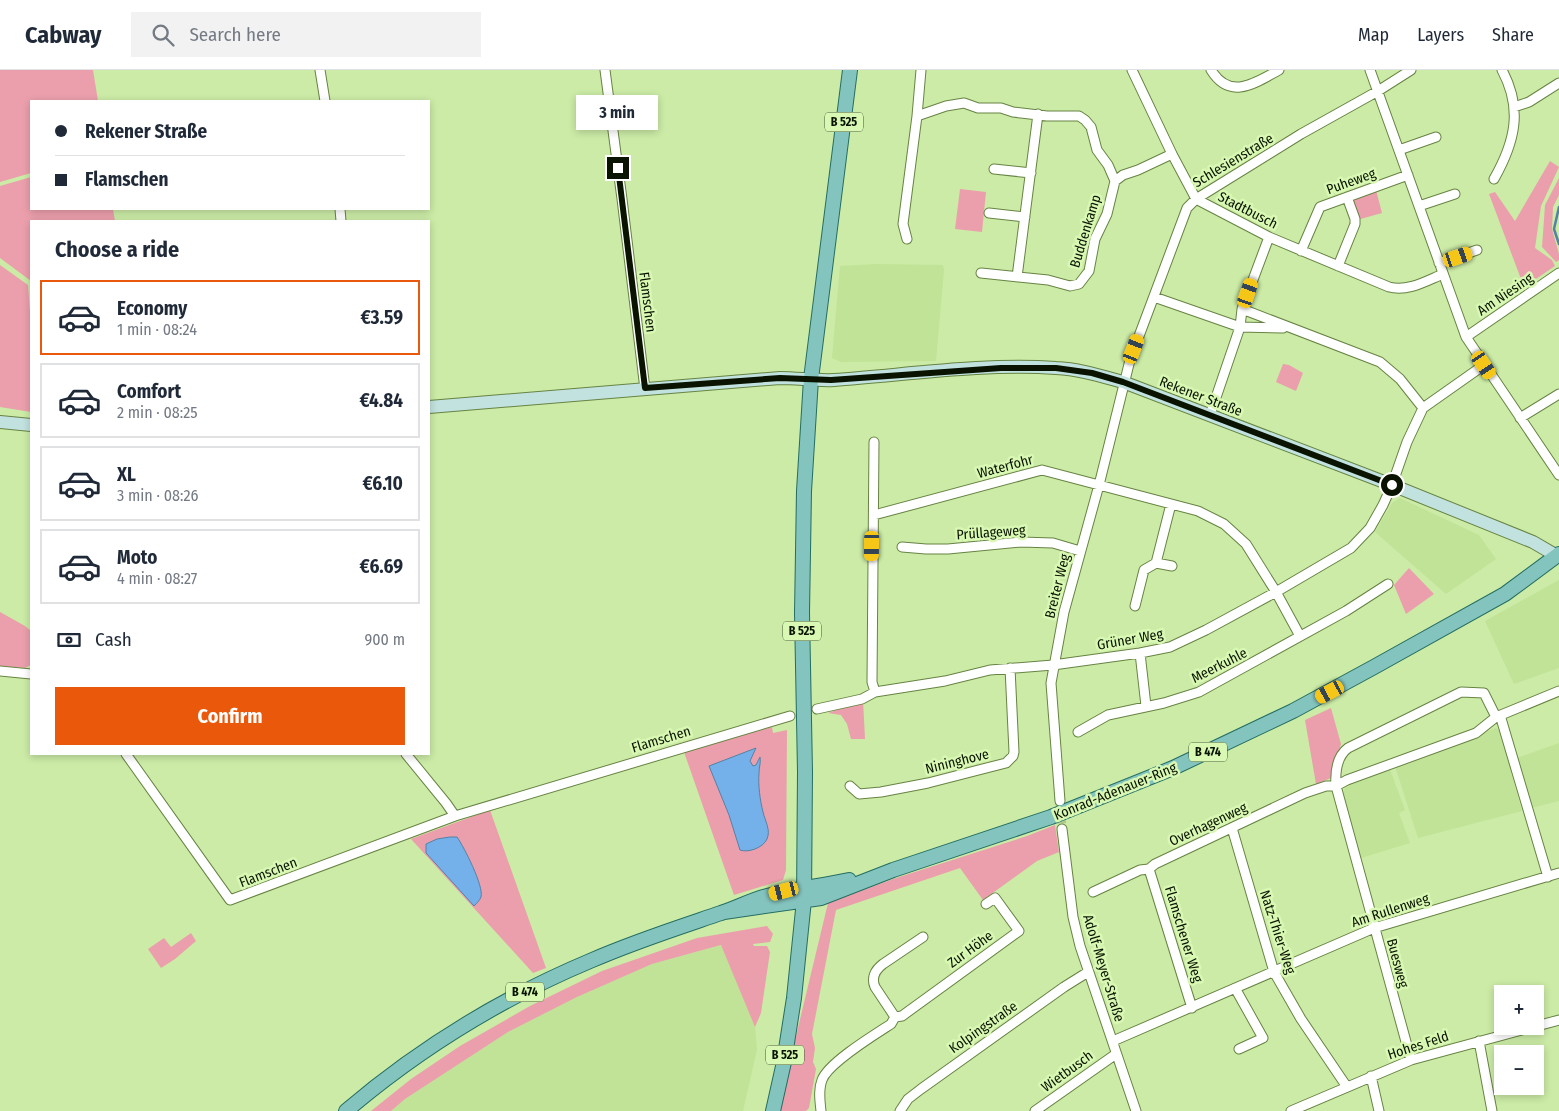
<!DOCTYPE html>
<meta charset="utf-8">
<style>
body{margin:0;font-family:"Fira Sans Condensed",sans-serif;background:#f2f2f3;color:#1f2937;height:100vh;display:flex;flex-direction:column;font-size:19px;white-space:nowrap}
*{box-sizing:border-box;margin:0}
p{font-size:16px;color:#747a83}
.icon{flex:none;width:28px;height:28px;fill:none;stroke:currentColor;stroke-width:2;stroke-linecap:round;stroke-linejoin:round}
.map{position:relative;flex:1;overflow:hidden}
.side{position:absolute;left:30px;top:150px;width:400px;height:535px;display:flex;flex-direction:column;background:#fff;border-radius:0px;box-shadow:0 2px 8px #0003}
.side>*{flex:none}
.hud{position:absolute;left:30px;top:30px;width:400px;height:110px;border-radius:0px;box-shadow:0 2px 8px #0003;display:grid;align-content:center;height:110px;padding:0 25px;background:#fff}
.tools{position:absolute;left:1494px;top:915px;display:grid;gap:10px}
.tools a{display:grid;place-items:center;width:50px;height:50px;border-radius:0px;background:#fff;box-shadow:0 2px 8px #0003;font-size:25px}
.end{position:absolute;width:22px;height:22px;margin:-11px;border:6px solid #091300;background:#fff;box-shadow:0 0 0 2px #fff}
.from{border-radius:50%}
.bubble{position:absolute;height:35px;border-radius:0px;background:#fff;box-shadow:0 2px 8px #0003;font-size:16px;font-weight:700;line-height:35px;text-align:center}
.car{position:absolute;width:15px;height:30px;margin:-15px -8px;border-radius:6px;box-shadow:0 0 4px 1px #0007;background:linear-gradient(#f5c518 24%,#345 0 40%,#f5c518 0 76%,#345 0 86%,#f5c518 0)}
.hud b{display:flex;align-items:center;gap:18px;height:48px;font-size:19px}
.hud b+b{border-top:1px solid #e0e1e3}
.hud i{width:12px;height:12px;background:#1f2937}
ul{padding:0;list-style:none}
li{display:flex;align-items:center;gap:15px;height:75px;margin:0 10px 8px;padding:0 15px;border:2px solid #e0e1e3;border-radius:0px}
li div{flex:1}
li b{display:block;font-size:19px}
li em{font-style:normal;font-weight:700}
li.current{border-color:#ea580c}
li>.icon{width:45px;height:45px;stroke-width:1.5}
h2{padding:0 25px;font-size:22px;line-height:60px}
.pay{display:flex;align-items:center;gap:12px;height:55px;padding:0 25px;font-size:19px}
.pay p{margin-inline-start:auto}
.action{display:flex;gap:10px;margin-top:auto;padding:10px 25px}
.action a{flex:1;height:58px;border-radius:0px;background:#ea580c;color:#fff;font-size:20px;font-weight:700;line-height:58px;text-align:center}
header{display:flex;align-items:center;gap:30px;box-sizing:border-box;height:70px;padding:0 25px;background:#fff;border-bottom:1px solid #e0e1e3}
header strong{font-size:24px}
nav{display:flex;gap:28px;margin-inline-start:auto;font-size:18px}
.search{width:350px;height:45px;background:#f2f2f3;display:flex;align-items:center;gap:12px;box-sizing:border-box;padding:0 18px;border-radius:0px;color:#747a83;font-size:19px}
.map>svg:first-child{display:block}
.built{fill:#c0e397}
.green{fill:#eb9fac}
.water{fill:#74b1eb;stroke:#5482a4}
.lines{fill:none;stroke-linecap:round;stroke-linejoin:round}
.stream{stroke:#5482a4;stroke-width:2.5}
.street-tunnel{stroke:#aecb8d;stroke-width:9;stroke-dasharray:9 4.5;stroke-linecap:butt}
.street-casing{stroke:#678343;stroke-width:11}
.secondary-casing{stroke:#678343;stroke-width:14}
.primary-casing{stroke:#246d61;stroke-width:16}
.street{stroke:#fff;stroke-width:9}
.secondary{stroke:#c2e2df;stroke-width:12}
.primary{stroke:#84c4bf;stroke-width:14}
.route{stroke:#091300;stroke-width:6}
.labels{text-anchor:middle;stroke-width:5;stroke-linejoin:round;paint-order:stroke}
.shield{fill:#d8f8b3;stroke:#475836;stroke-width:1}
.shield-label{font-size:12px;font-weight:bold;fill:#091300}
.street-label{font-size:14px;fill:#091300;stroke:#d8f8b3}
</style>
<header>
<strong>Cabway</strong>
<div class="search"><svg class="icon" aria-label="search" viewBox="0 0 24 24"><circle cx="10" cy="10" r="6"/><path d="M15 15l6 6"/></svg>Search here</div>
<nav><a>Map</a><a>Layers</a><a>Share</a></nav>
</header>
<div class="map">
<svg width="1559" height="1041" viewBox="0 0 1559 1041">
<rect width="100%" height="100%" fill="#cbeba6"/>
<!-- built -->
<path class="built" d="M876,194L943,195L944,200L936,291L841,292L832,288L840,196Z
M1400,428L1479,465L1496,489L1446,524L1375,462L1392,433Z
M1559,510V598L1514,614L1485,551Z
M1496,658L1499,660L1513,699L1511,703L1522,741L1418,768L1394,693Z
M1559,673V731L1531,738L1517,688Z
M1389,697L1405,740L1399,743L1410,773L1361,788L1343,722L1348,712Z
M722,875L755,956L757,980L743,1041H391L405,1029L508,962L577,927L652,894Z"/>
<!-- green -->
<path class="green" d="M0,0H93L98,31H31V103L0,112Z
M1550,91L1559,97L1541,136L1535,178L1552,190L1555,196L1524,217L1489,124L1495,122L1515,151Z
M31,107V139H113L115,151H31V211L0,188V116Z
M1559,108V125L1553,137L1552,159L1559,184V190L1556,192L1542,177L1545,135Z
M960,119L986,122L982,162L955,159Z
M1376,120L1382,143L1357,150L1350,130Z
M0,195L28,215L31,255V342L0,337Z
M1283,294L1289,295L1303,303L1296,321L1276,312Z
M1409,498L1434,524L1406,544L1394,515Z
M0,542L25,556L31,561V595L25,598L0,596Z
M863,630L865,669H851L847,654L841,645L828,643Z
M1331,638L1341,674L1331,708L1316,714L1305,650Z
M772,657L773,663L787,660L786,800L783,810L734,825L684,682Z
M490,740L546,898L533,903L411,769Z
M1055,755L1059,782L1037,791L983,830L960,798L836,840L812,964L815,978L813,992L816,999L809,1038L806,1041H778L828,833L893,809L1027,766Z
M767,856L773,864L770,872L753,874L754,876H767L770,882L761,943L755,957L721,875L652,894L577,927L508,962L405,1029L391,1041H371L411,1009L460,976L530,936L602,901L697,868Z
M191,863L196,871L175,889L161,898L148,879L164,868L171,877Z"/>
<!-- water -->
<path class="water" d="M756,678L750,691L753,696L756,695L760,687C761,693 759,697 759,703C758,715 760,730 763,742C765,751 771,760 767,769C763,778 748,783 740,780L729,745L709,696Z
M450,767H457C464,777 484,816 481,827C480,830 477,833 474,836L426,783V774L437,769Z"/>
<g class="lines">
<!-- stream -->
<path class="stream" d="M1559,137L1554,159L1559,174"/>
<!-- street-tunnel -->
<path class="street-tunnel" d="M1060,731L1062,759"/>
<!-- street casing -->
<g class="street-casing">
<path id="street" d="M320,0L325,31
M605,0L622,129L645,319
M1132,0L1172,84L1196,129L1269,167L1389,217C1408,222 1426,211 1443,204
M1211,0C1230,31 1255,13 1279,0
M1370,0L1466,267L1559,405
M1514,37L1529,32L1559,13
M917,46L921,0
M1399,80L1436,67
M994,99L1031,103
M1494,109C1515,72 1523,39 1502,0
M1419,136L1455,124
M340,139L341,151
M989,143L1025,147
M907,169L903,154L917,46L946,36L964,33L978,38H1001L1013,42L1047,46H1079L1085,50L1091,57L1097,80L1108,95L1115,111L1123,105L1138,100L1172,84
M1301,181L1320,137L1408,105
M1439,193L1477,180
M1338,196L1355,154V149L1347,127
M981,203L1048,210L1070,216L1079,214L1089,201L1095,169L1107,144L1115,111
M1017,207L1038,44
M1154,227L1240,257L1283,258
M1242,239L1380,292L1400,309L1423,338
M1466,267L1559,203
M1210,345L1240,257L1242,239L1269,167
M1520,348L1559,324
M874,372L872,612L875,622
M874,445L1042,400L1198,441L1224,454L1246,474L1276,522L1300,566
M902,477L926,479H948L1021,472L1053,473L1080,481
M1156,493L1172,496
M1135,536L1144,500L1156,493L1171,434
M1140,583L1146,636
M0,601L31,604
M817,639L862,629L875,622L945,611L990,600L1053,595L1140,583L1170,577L1206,560L1276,522L1351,478L1370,458L1383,435L1392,415L1407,372L1423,338L1484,295
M1500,645L1548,807
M1078,662L1108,645L1164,633L1199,622L1346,541L1388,514
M126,684L230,830L455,746L446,733L406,684
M850,716L859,724L881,722L928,713L1006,693L1013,686L1014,682L1010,598
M1060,731L1051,613L1064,542L1099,415L1130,290L1187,138L1196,129L1301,64L1378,21L1411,0
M455,746L790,646
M1232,758L1274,902L1301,949L1347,1017
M1062,759L1073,847L1080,876L1136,1041
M1149,799L1192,938
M1093,822L1140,800L1149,799L1155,794L1305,723L1326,716H1336L1347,710L1476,663L1496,647L1559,621
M1235,918L1263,968L1239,979
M895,947L875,917C871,908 875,900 883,894L923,867
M1113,971L1374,858L1559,803
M1479,971L1492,1041
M1411,990L1336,716C1335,702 1336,687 1348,678L1461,622L1484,623L1496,647
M1371,1006L1379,1041
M821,1041C820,1031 818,1020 822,1010C828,993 874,965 891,954L895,947L902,946L1019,861L995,828L986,834
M900,1041L908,1029L921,1019L1064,917L1088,902
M1035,1041L1116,984
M1291,1041L1411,990L1559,950"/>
</g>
<!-- secondary casing -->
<g class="secondary-casing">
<path id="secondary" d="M429,337L780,308C798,308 816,311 834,310C906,305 983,293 1056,298C1079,299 1101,306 1123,312L1392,415L1533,472L1557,486
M0,352L31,355"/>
</g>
<!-- primary casing -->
<g class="primary-casing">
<path id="primary" d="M724,842L821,828L893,800L1051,747L1173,698L1293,641L1374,597L1505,524L1559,484
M346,1041C419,979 502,928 590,891C633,872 677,858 721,843C737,838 751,830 767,826C794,819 821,816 849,810
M773,1041L784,992L794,928L804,830L805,702L802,543L804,421L811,309L850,0"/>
</g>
<!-- street -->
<use href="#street" class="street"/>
<!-- secondary -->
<use href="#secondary" class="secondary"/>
<!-- primary -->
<use href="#primary" class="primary"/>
</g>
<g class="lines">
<!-- route -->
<path class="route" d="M618,98L645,318L780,308L831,310L1001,298H1056L1092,303L1123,312L1392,415"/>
</g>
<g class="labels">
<!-- shield labels -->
<g class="shield">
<rect x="825" y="42.5" width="38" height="19" rx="4"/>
<rect x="783" y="551.5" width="38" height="19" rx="4"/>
<rect x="1189" y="672.5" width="38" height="19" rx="4"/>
<rect x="506" y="912.5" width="38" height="19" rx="4"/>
<rect x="766" y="975.5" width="38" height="19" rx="4"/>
</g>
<g class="shield-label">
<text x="844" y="56">B 525</text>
<text x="802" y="565">B 525</text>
<text x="1208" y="686">B 474</text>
<text x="525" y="926">B 474</text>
<text x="785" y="989">B 525</text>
</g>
<!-- street labels -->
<g class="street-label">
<text transform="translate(1233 90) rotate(-31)" y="5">Schlesienstraße</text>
<text transform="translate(1351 111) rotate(-20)" y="5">Puheweg</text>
<text transform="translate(1248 140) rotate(27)" y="5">Stadtbusch</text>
<text transform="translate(1085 161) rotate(-73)" y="5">Buddenkamp</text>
<text transform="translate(1505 224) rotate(-34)" y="5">Am Niesing</text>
<text transform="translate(648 232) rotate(83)" y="5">Flamschen</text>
<text transform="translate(1201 326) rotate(21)" y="5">Rekener Straße</text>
<text transform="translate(1005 396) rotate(-15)" y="5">Waterfohr</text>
<text transform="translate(991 462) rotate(-4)" y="5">Prüllageweg</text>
<text transform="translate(1057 516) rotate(-76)" y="5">Breiter Weg</text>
<text transform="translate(1130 569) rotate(-10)" y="5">Grüner Weg</text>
<text transform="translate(1219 595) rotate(-27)" y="5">Meerkuhle</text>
<text transform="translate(661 669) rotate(-17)" y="5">Flamschen</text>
<text transform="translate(957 691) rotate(-14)" y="5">Nininghove</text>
<text transform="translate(1115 721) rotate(-22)" y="5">Konrad-Adenauer-Ring</text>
<text transform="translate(1208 754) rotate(-25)" y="5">Overhagenweg</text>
<text transform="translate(268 802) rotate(-21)" y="5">Flamschen</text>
<text transform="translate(1390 840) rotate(-18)" y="5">Am Rullenweg</text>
<text transform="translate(1278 862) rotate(72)" y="5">Natz-Thier-Weg</text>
<text transform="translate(1184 864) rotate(73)" y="5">Flamschener Weg</text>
<text transform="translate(970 879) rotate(-36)" y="5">Zur Höhe</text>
<text transform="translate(1398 893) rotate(75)" y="5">Buesweg</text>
<text transform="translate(1104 898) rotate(73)" y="5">Adolf-Meyer-Straße</text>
<text transform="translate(983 957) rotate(-35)" y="5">Kolpingstraße</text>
<text transform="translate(1418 975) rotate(-18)" y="5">Hohes Feld</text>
<text transform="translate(1067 1001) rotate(-36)" y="5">Wietbusch</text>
</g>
</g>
</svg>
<div class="tools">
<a>+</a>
<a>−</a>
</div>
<i class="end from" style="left:1392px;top:415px"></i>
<i class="end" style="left:618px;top:98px"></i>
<div class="bubble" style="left:576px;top:25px;width:82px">3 min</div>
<i class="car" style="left:1458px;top:187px;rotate:71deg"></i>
<i class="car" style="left:1248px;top:223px;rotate:19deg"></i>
<i class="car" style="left:1134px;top:279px;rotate:21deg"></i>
<i class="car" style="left:1484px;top:295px;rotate:146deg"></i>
<i class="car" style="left:872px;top:476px;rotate:181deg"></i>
<i class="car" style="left:1330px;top:622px;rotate:242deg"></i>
<i class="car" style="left:784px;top:821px;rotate:256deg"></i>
<div class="hud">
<b><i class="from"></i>Rekener Straße</b>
<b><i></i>Flamschen</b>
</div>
<section class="side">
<h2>Choose a ride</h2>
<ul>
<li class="current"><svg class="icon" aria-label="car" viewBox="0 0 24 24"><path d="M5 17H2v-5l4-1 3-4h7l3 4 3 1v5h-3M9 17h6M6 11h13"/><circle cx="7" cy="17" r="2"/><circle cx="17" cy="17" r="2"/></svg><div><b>Economy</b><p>1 min · 08:24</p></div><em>€3.59</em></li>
<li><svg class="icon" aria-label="car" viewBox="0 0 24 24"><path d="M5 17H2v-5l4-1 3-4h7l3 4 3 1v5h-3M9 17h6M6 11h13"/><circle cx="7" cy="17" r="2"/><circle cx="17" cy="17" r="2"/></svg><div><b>Comfort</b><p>2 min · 08:25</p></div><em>€4.84</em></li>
<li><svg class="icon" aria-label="car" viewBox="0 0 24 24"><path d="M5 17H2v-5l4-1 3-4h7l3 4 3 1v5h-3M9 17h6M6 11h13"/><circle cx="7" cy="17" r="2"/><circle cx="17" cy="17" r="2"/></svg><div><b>XL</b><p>3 min · 08:26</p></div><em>€6.10</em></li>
<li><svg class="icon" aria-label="car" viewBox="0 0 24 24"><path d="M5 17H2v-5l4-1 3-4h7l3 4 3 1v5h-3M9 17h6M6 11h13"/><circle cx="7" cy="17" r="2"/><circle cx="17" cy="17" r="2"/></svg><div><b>Moto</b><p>4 min · 08:27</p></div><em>€6.69</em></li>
</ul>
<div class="pay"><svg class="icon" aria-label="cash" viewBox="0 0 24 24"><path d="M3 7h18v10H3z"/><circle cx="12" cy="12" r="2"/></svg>Cash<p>900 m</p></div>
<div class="action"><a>Confirm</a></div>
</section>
</div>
